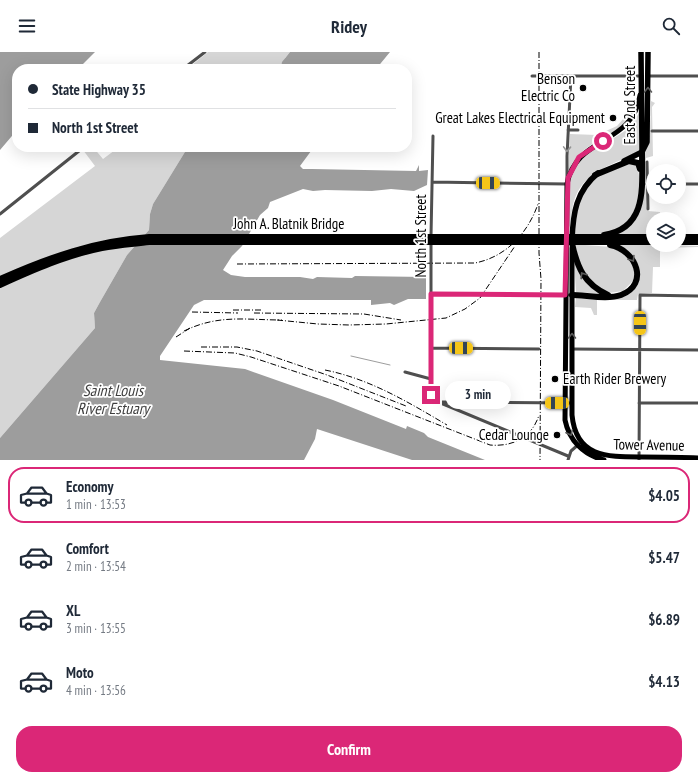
<!DOCTYPE html>
<meta charset="utf-8">
<style>
body{margin:0;font-family:"PT Sans Narrow",sans-serif;background:#f6f6f7;color:#1f2937;height:100vh;display:flex;flex-direction:column;font-size:15px;white-space:nowrap}
*{box-sizing:border-box;margin:0}
p{font-size:13px;color:#747a83}
.icon{flex:none;width:22px;height:22px;fill:none;stroke:currentColor;stroke-width:2;stroke-linecap:round;stroke-linejoin:round}
.map{position:relative;height:408px;overflow:hidden}
.drawer{display:flex;flex-direction:column;background:#fff;flex:1}
.drawer>*{flex:none}
.guide{position:absolute;left:12px;top:12px;width:400px;height:88px;border-radius:16px;box-shadow:0 4px 16px #0002;display:grid;align-content:center;height:88px;padding:0 16px;background:#fff}
.tools{position:absolute;left:646px;top:112px;display:grid;gap:8px}
.tools a{display:grid;place-items:center;width:40px;height:40px;border-radius:50%;background:#fff;box-shadow:0 4px 16px #0002;font-size:20px}
.end{position:absolute;width:18px;height:18px;margin:-9px;border:5px solid #db2777;background:#fff;box-shadow:0 0 0 2px #fff}
.from{border-radius:50%}
.bubble{position:absolute;height:28px;border-radius:14px;background:#fff;box-shadow:0 4px 16px #0002;font-size:13px;font-weight:700;line-height:28px;text-align:center}
.car{position:absolute;width:12px;height:24px;margin:-12px -6px;border-radius:5px;box-shadow:0 0 3px 1px #0007;background:linear-gradient(#f5c518 24%,#345 0 40%,#f5c518 0 76%,#345 0 86%,#f5c518 0)}
.guide b{display:flex;align-items:center;gap:14px;height:38px;font-size:15px}
.guide b+b{border-top:1px solid #e0e1e3}
.guide i{width:10px;height:10px;background:#1f2937}
ul{padding:7px 0 0;list-style:none}
li{display:flex;align-items:center;gap:12px;height:56px;margin:0 8px 6px;padding:0 8px;border:2px solid transparent;border-radius:16px}
li div{flex:1}
li b{display:block;font-size:15px}
li em{font-style:normal;font-weight:700}
li.on{border-color:#db2777}
li>.icon{width:36px;height:36px;stroke-width:1.5}
.action{display:flex;gap:8px;margin-top:auto;padding:8px 16px}
.action a{flex:1;height:46px;border-radius:16px;background:#db2777;color:#fff;font-size:16px;font-weight:700;line-height:46px;text-align:center}
header{display:flex;justify-content:space-between;align-items:center;height:52px;padding:0 16px;background:#fff;font-size:18px;font-weight:700}
.map>svg:first-child{display:block}
.green{fill:#d6d6d6}
.water{fill:#9d9d9d}
.lines{fill:none;stroke-linecap:round;stroke-linejoin:round}
.stream{stroke:#9d9d9d;stroke-width:1}
.minor{stroke:#4f4f4f;stroke-width:3}
.primary{stroke:#000;stroke-width:5}
.trunk{stroke:#000;stroke-width:5.5}
.motorway{stroke:#000;stroke-width:6}
.rail{stroke:#000;stroke-width:1;stroke-dasharray:6 2 1 2;stroke-linecap:butt}
.oneway{stroke:#595959}
.oneway2{stroke:#959595}
.route{stroke:#db2777;stroke-width:5}
.poi-dot{fill:#000;stroke:#fff;stroke-width:1.5}
.labels{text-anchor:middle;stroke-width:3.5;stroke-linejoin:round;paint-order:stroke}
.poi-label{font-size:15px;fill:#000;stroke:#fff;text-anchor:end}
.street-label{font-size:15px;fill:#000;stroke:#fff}
.water-label{font-size:16px;font-style:italic;fill:#3e3e3e;stroke:#fff}
</style>
<header><svg class="icon" aria-label="menu" viewBox="0 0 24 24"><path d="M4 6h16M4 12h16M4 18h16"/></svg>Ridey<svg class="icon" aria-label="search" viewBox="0 0 24 24"><circle cx="10" cy="10" r="6"/><path d="M15 15l6 6"/></svg></header>
<div class="map">
<svg width="698" height="408" viewBox="0 0 698 408">
<rect width="100%" height="100%" fill="#fff"/>
<!-- green -->
<path class="green" d="M208,0H290L285,6L281,17H187Z
M651,49L655,51L652,55L653,104L646,106L645,111L646,154L648,159L660,160L659,167H653V184L607,185L636,166L642,101L650,82Z
M638,50C627,80 605,81 583,99C576,105 573,113 568,119L570,82L597,83L617,74Z
M639,61V99C615,113 586,117 575,146C571,156 572,169 569,177C569,160 566,138 572,122C581,97 610,92 628,76C632,72 636,66 639,61Z
M87,95H93L103,107L119,95H188L153,152L150,162L149,178L127,203L100,250L94,261L95,276L0,386V186L95,114L83,98Z
M635,111C640,119 639,126 639,135C639,156 630,173 609,181C602,183 592,182 585,183V193L612,195L630,206L635,222L633,229L623,239L609,241C601,238 590,230 584,223C582,221 581,216 580,212C571,186 571,149 593,129C604,118 621,113 635,111Z
M615,191L698,194V195L660,196V215H653L652,241L638,242L637,248H597V263H594L591,256L575,255L576,245L628,241L639,215C635,203 627,196 615,191Z
M574,208L603,242L576,240Z"/>
<!-- water -->
<path class="water" d="M0,0H95L78,17H17V78L0,98Z
M290,0H390L376,17H281L282,10Z
M188,95H314L300,114L303,117H312L416,119L419,113V119L428,118L427,133L414,139L391,137L372,139L325,138L313,139L303,137L270,150L268,156L260,163L242,194L232,204L223,218L231,223L245,225H300L313,227L317,225L352,226L355,224L426,225V247H408L394,253L390,251L371,253V248H204L194,253L160,304V308L245,317L333,348L406,377L407,374L424,381L428,385L485,408H412L317,377L315,387L304,408H0V386L95,276L94,261L100,250L127,203L149,178L150,162L153,152Z"/>
<g class="lines">
<!-- stream -->
<path class="stream" d="M351,304L390,313"/>
<!-- minor -->
<path class="minor" d="M183,17L205,0
M532,24H642
M648,24H698
M568,78H578
M652,79H698
M647,110L648,157
M432,130L567,132V104L571,24
M647,132H653
M679,132H698
M0,162L84,95
M431,184L433,84
M431,190V347L568,404
M431,242L568,243
M431,296L539,297
M572,297L698,298
M405,320L431,327
M441,350L572,351
M639,351H698
M568,408L571,399L579,392
M639,408L640,243L698,244"/>
<!-- primary -->
<path class="primary" d="M572,196V363C576,406 608,405 642,405C661,405 679,405 698,406
M604,408C583,403 569,388 565,368L567,132C576,83 633,94 640,43"/>
<!-- trunk -->
<path class="trunk" d="M641,0L642,100
M624,109L642,100L647,90L648,0
M572,188C573,161 576,139 598,121"/>
<!-- motorway -->
<path class="motorway" d="M595,123L629,109L638,111L640,117
M604,183C648,176 642,134 642,100
M679,185H698
M679,190H698
M572,191C577,215 584,232 608,243
M0,227C50,205 94,189 149,185H653
M0,233C33,218 67,203 102,196C118,193 133,192 149,190H653
M572,243C586,243 607,248 621,243C650,232 636,198 610,193"/>
<!-- rail -->
<path class="rail" d="M539,0V201L541,227L540,408
M237,212L475,211C506,205 528,181 538,152
M233,258H261
M192,260L238,261
M254,261L364,262L401,268
M277,268L318,272L349,273L386,272L446,266L465,257L480,246L515,194
M184,279C219,262 246,268 282,268
M176,285L190,276
M201,295H237L257,299L327,323L406,354
M184,299L235,301L251,305L339,334L490,393C512,395 532,386 539,363
M325,318C370,327 408,350 447,373"/>
</g>
<!-- one-way arrows -->
<defs><path id="oneway-chevron" d="M-2-3.5L2.5 0L-2 3.5" fill="none" stroke-width="1.6" stroke-linecap="round" stroke-linejoin="round"/></defs>
<g class="oneway">
<use href="#oneway-chevron" transform="translate(648 38) rotate(-91)"/>
<use href="#oneway-chevron" transform="translate(632 207) rotate(58)"/>
<use href="#oneway-chevron" transform="translate(583 223) rotate(-123)"/>
<use href="#oneway-chevron" transform="translate(572 284) rotate(-90)"/>
<use href="#oneway-chevron" transform="translate(570 381) rotate(65)"/>
</g>
<use class="oneway2" href="#oneway-chevron" transform="translate(567 97) rotate(92)"/>
<g class="lines">
<!-- route -->
<path class="route" d="M431,343V242L565,243L568,126L579,105L603,89"/>
</g>
<!-- markers -->
<g class="poi-dot">
<circle cx="583" cy="36" r="4"/>
<circle cx="613" cy="66" r="4"/>
<circle cx="555" cy="327" r="4"/>
<circle cx="557" cy="383" r="4"/>
</g>
<g class="labels">
<!-- poi labels -->
<g class="poi-label">
<text x="575" y="32">Benson<tspan x="575" dy="17">Electric Co</tspan></text>
<text x="605" y="71">Great Lakes Electrical Equipment</text>
<text x="563" y="332" text-anchor="start">Earth Rider Brewery</text>
<text x="549" y="388">Cedar Lounge</text>
</g>
<!-- street labels -->
<g class="street-label">
<text transform="translate(630 53) rotate(-90)" y="5">East 2nd Street</text>
<text x="289" y="177">John A. Blatnik Bridge</text>
<text transform="translate(421 184) rotate(-90)" y="5">North 1st Street</text>
<text transform="translate(649 393) rotate(1)" y="5">Tower Avenue</text>
</g>
<!-- water labels -->
<g class="water-label">
<text x="113" y="344">Saint Louis<tspan x="113" dy="18">River Estuary</tspan></text>
</g>
</g>
</svg>
<div class="tools">
<a><svg class="icon" aria-label="locate" viewBox="0 0 24 24"><circle cx="12" cy="12" r="6"/><path d="M12 2v4M12 18v4M2 12h4M18 12h4"/></svg></a>
<a><svg class="icon" aria-label="layers" viewBox="0 0 24 24"><path d="M12 4l9 5-9 5-9-5zM3 14l9 5 9-5"/></svg></a>
</div>
<i class="end from" style="left:603px;top:89px"></i>
<i class="end" style="left:431px;top:343px"></i>
<div class="bubble" style="left:445px;top:329px;width:66px">3 min</div>
<i class="car" style="left:488px;top:131px;rotate:91deg"></i>
<i class="car" style="left:640px;top:271px;rotate:180deg"></i>
<i class="car" style="left:461px;top:296px;rotate:91deg"></i>
<i class="car" style="left:557px;top:351px;rotate:270deg"></i>
<div class="guide">
<b><i class="from"></i>State Highway 35</b>
<b><i></i>North 1st Street</b>
</div>
</div>
<section class="drawer">
<ul>
<li class="on"><svg class="icon" aria-label="car" viewBox="0 0 24 24"><path d="M5 17H2v-5l4-1 3-4h7l3 4 3 1v5h-3M9 17h6M6 11h13"/><circle cx="7" cy="17" r="2"/><circle cx="17" cy="17" r="2"/></svg><div><b>Economy</b><p>1 min · 13:53</p></div><em>$4.05</em></li>
<li><svg class="icon" aria-label="car" viewBox="0 0 24 24"><path d="M5 17H2v-5l4-1 3-4h7l3 4 3 1v5h-3M9 17h6M6 11h13"/><circle cx="7" cy="17" r="2"/><circle cx="17" cy="17" r="2"/></svg><div><b>Comfort</b><p>2 min · 13:54</p></div><em>$5.47</em></li>
<li><svg class="icon" aria-label="car" viewBox="0 0 24 24"><path d="M5 17H2v-5l4-1 3-4h7l3 4 3 1v5h-3M9 17h6M6 11h13"/><circle cx="7" cy="17" r="2"/><circle cx="17" cy="17" r="2"/></svg><div><b>XL</b><p>3 min · 13:55</p></div><em>$6.89</em></li>
<li><svg class="icon" aria-label="car" viewBox="0 0 24 24"><path d="M5 17H2v-5l4-1 3-4h7l3 4 3 1v5h-3M9 17h6M6 11h13"/><circle cx="7" cy="17" r="2"/><circle cx="17" cy="17" r="2"/></svg><div><b>Moto</b><p>4 min · 13:56</p></div><em>$4.13</em></li>
</ul>
<div class="action"><a>Confirm</a></div>
</section>
